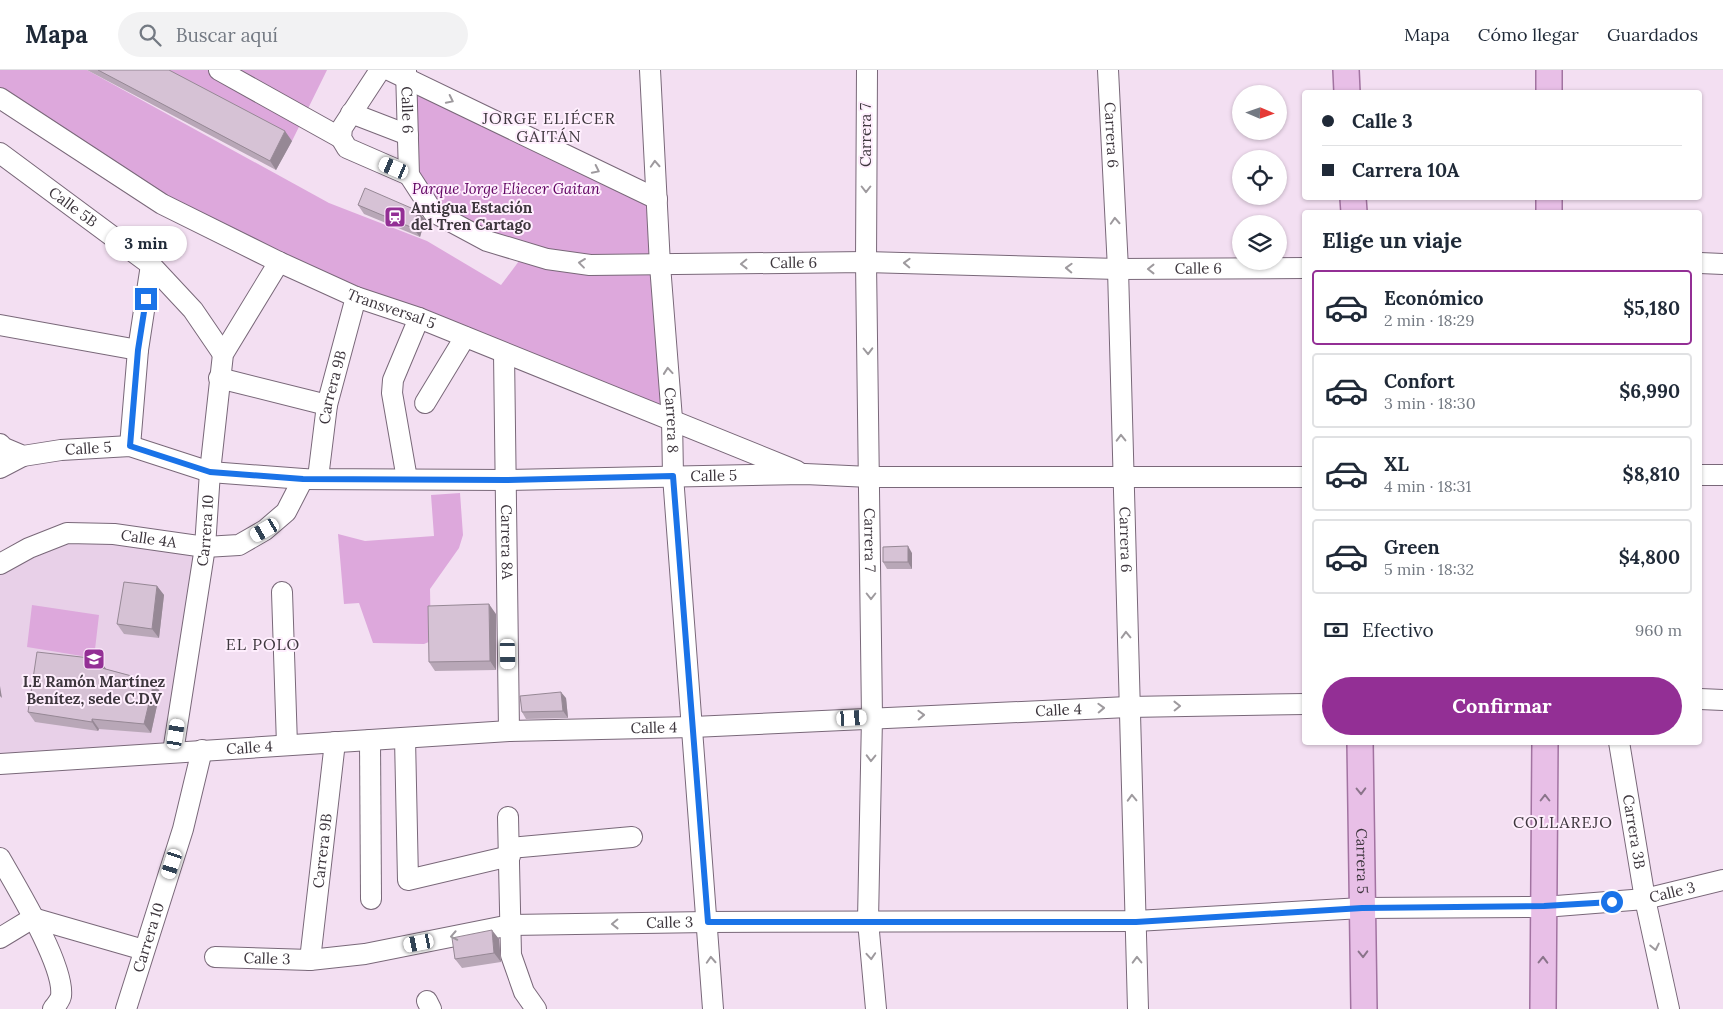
<!DOCTYPE html>
<html lang="es">
<meta charset="utf-8">
<style>
body{margin:0;font-family:Lora,serif;background:#f2f2f3;color:#1f2937;height:100vh;display:flex;flex-direction:column;font-size:19px;white-space:nowrap}
*{box-sizing:border-box;margin:0}
p{font-size:16px;color:#747a83}
.icon{flex:none;width:28px;height:28px;fill:none;stroke:currentColor;stroke-width:2;stroke-linecap:round;stroke-linejoin:round}
.map{position:relative;flex:1;overflow:hidden}
.details{position:absolute;left:1302px;top:140px;width:400px;height:535px;display:flex;flex-direction:column;background:#fff;border-radius:5px;box-shadow:0 1px 4px #0004}
.details>*{flex:none}
.top-card{position:absolute;left:1302px;top:20px;width:400px;height:110px;border-radius:5px;box-shadow:0 1px 4px #0004;display:grid;align-content:center;height:110px;padding:0 20px;background:#fff}
.needle{width:32px;rotate:92deg}
.controls{position:absolute;left:1232px;top:15px;display:grid;gap:10px}
.controls a{display:grid;place-items:center;width:55px;height:55px;border-radius:50%;background:#fff;box-shadow:0 1px 4px #0004;font-size:25px}
.end{position:absolute;width:22px;height:22px;margin:-11px;border:6px solid #1a73e8;background:#fff;box-shadow:0 0 0 2px #fff}
.from{border-radius:50%}
.bubble{position:absolute;height:35px;border-radius:18px;background:#fff;box-shadow:0 1px 4px #0004;font-size:16px;font-weight:800;line-height:35px;text-align:center}
.car{position:absolute;width:15px;height:30px;margin:-15px -8px;border-radius:6px;box-shadow:0 0 4px 1px #0007;background:linear-gradient(#fff 24%,#345 0 40%,#fff 0 76%,#345 0 86%,#fff 0)}
.top-card b{display:flex;align-items:center;gap:18px;height:48px;font-size:19px}
.top-card b+b{border-top:1px solid #e0e1e3}
.top-card i{width:12px;height:12px;background:#1f2937}
ul{padding:0;list-style:none}
li{display:flex;align-items:center;gap:15px;height:75px;margin:0 10px 8px;padding:0 10px;border:2px solid #e0e1e3;border-radius:5px}
li div{flex:1}
li b{display:block;font-size:19px}
li em{font-style:normal;font-weight:800}
li.current{border-color:#932f95}
li>.icon{width:45px;height:45px;stroke-width:1.5}
h2{padding:0 20px;font-size:22px;line-height:60px}
.pay{display:flex;align-items:center;gap:12px;height:55px;padding:0 20px;font-size:19px}
.pay p{margin-inline-start:auto}
.cta{display:flex;gap:10px;margin-top:auto;padding:10px 20px}
.cta a{flex:1;height:58px;border-radius:30px;background:#932f95;color:#fff;font-size:20px;font-weight:800;line-height:58px;text-align:center}
header{display:flex;align-items:center;gap:30px;box-sizing:border-box;height:70px;padding:0 25px;background:#fff;border-bottom:1px solid #e0e1e3}
header strong{font-size:24px}
nav{display:flex;gap:28px;margin-inline-start:auto;font-size:18px}
.search{width:350px;height:45px;background:#f2f2f3;display:flex;align-items:center;gap:12px;box-sizing:border-box;padding:0 18px;border-radius:28px;color:#747a83;font-size:19px}
.map>svg:first-child{display:block}
.built{fill:#e8d0e8}
.green{fill:#dda8dc}
.lines{fill:none;stroke-linecap:round;stroke-linejoin:round}
.minor-casing{stroke:#796879;stroke-width:22}
.major-casing{stroke:#a273a1;stroke-width:28}
.minor{stroke:#fff;stroke-width:20}
.major{stroke:#e8bfe7;stroke-width:25}
.wall{fill:#b8a7b7}
.shaded-wall{fill:#968895}
.building{fill:#d6c2d5;stroke:#968895}
.oneway{stroke:#9e9a9e}
.oneway2{stroke:#8a748a}
.route{stroke:#1a73e8;stroke-width:6}
.labels{text-anchor:middle;stroke-width:4;stroke-linejoin:round;paint-order:stroke}
.street-label{font-size:15px;fill:#3d363d;stroke:#feeefd}
.park-label{font-size:15px;font-style:italic;fill:#5f0061;stroke:#feeefd}
.poi-label{font-size:15px;font-weight:bold;fill:#3d363d;stroke:#feeefd;text-anchor:start}
.neighbourhood-label{font-size:16px;letter-spacing:1px;fill:#3d363d;stroke:#feeefd}
</style>
<header>
<strong>Mapa</strong>
<div class="search"><svg class="icon" aria-label="search" viewBox="0 0 24 24"><circle cx="10" cy="10" r="6"/><path d="M15 15l6 6"/></svg>Buscar aquí</div>
<nav><a>Mapa</a><a>Cómo llegar</a><a>Guardados</a></nav>
</header>
<div class="map">
<svg width="1723" height="939" viewBox="0 0 1723 939">
<rect width="100%" height="100%" fill="#f3dff2"/>
<!-- built -->
<path class="built" d="M67,463L204,483L173,682L0,694V496Z"/>
<!-- green -->
<path class="green" d="M0,0H87L329,133L427,171L501,215L525,183L433,142L409,105L406,9L657,129L667,347L279,192L0,28Z
M158,0H327L292,71Z
M460,423L463,465L459,478L430,519L431,571L424,574L373,573L359,533L344,534L338,464L365,471L434,466L431,425Z
M32,535L99,545L94,588L27,577Z"/>
<g class="lines">
<!-- minor casing -->
<g class="minor-casing">
<g id="minor">
<path d="M219,0L341,68"/>
<path d="M380,0L342,58L341,68L347,78L409,105"/>
<path d="M389,0L657,129"/>
<path id="s1" d="M406,0L409,105L433,142L487,171L547,189L590,195L866,192L1118,199L1305,198"/>
<path id="s2" d="M650,0L660,195L672,349L673,406L713,939"/>
<path id="s3" d="M867,0L866,192L872,647L868,851L876,939"/>
<path id="s4" d="M1108,0L1118,199L1138,939"/>
<path id="s5" d="M0,28L162,134L279,192L356,227L419,248L797,401"/>
<path d="M351,43L408,65"/>
<path id="s6" d="M0,83L151,195L193,240L223,284"/>
<path d="M1700,193L1723,194"/>
<path d="M0,255L138,280"/>
<path id="s7" d="M504,283L509,661"/>
<path d="M219,308L327,335"/>
<path d="M425,333L465,267"/>
<path id="s8" d="M0,374L4,378L23,386L61,380L130,376L210,402L303,409L505,410L805,404L870,407H1305"/>
<path d="M130,376L138,280L151,195"/>
<path d="M0,398L23,386"/>
<path d="M1700,405H1723"/>
<path id="s9" d="M318,408L327,335L356,227"/>
<path d="M407,409L392,323L393,310L419,248"/>
<path id="s10" d="M0,494L29,478L67,463L114,464L205,477L239,475L265,460L286,442L303,409"/>
<path d="M282,522L287,675"/>
<path d="M1700,629L1723,630"/>
<path d="M405,668L408,810L510,786"/>
<path d="M370,670L371,829"/>
<path id="s11" d="M1619,672L1645,829L1669,939"/>
<path id="s12" d="M173,682L205,477L210,402L223,284L279,192"/>
<path id="s13" d="M0,694L509,661L693,657L1128,637L1305,634"/>
<path d="M508,747L511,885L524,922L536,939"/>
<path d="M510,778L632,767"/>
<path d="M0,788C16,816 65,896 61,926C60,931 56,935 53,939"/>
<path d="M0,868L33,848L144,880"/>
<path id="s14" d="M215,887L310,890L365,884L510,855L708,852L1136,851L1362,838L1544,837L1645,829L1723,810"/>
<path id="s15" d="M310,890L335,672"/>
<path d="M427,931L431,939"/>
<path id="s16" d="M126,939L183,759L202,680"/>
</g>
</g>
<!-- major casing -->
<g class="major-casing">
<g id="major">
<path d="M1346,0L1347,22"/>
<path d="M1549,22V0"/>
<path d="M1353,128L1354,142"/>
<path d="M1549,142V128"/>
<path id="s17" d="M1360,672L1364,939"/>
<path d="M1543,939L1545,672"/>
</g>
</g>
<!-- minor -->
<use href="#minor" class="minor"/>
<!-- major -->
<use href="#major" class="major"/>
</g>
<!-- wall -->
<path class="wall" d="M87,0H169L292,71L276,100Z
M358,135L418,141L425,150L420,167L364,144Z
M912,483V499H887L883,492Z
M157,516L164,525L159,568L124,564L117,554Z
M496,544V600L435,601L429,592Z
M99,589L106,599L154,612L160,622L151,663L99,659L98,661L35,652L28,642Z
M566,628L568,648L526,649L522,642Z
M499,869L501,892L462,898L455,889Z"/>
<!-- shaded-wall -->
<path class="shaded-wall" d="M285,61L292,71L276,100L270,91Z
M418,141L425,150L420,167L413,158Z
M908,476L912,483V499L908,492Z
M157,516L164,525L159,568L152,559Z
M489,534L496,544V600L490,591Z
M99,589L106,599L105,607L98,597Z
M154,612L160,622L151,663L144,654Z
M0,616L2,628L0,626Z
M561,622L566,628L568,648L563,641Z
M92,649L99,659L98,661L92,652Z
M492,860L499,869L501,892L494,883Z"/>
<!-- building -->
<path class="building" d="M98,0H169L285,61L270,91Z
M365,118L418,141L413,158L358,135Z
M908,476V492H883V477Z
M124,512L157,516L152,559L117,554Z
M489,534L490,591L429,592L428,536Z
M37,582L99,589L98,597L154,612L144,654L92,649V652L28,642Z
M561,622L563,641L522,642L520,626Z
M492,860L494,883L455,889L452,868Z"/>
<!-- one-way arrows -->
<defs><path id="oneway-chevron" d="M-2-3.5L2.5 0L-2 3.5" fill="none" stroke-width="1.6" stroke-linecap="round" stroke-linejoin="round" transform="scale(1.25)"/></defs>
<g class="oneway">
<use href="#oneway-chevron" transform="translate(450 30) rotate(26)"/>
<use href="#oneway-chevron" transform="translate(655 94) rotate(-93)"/>
<use href="#oneway-chevron" transform="translate(596 100) rotate(26)"/>
<use href="#oneway-chevron" transform="translate(866 119) rotate(90)"/>
<use href="#oneway-chevron" transform="translate(1115 151) rotate(-93)"/>
<use href="#oneway-chevron" transform="translate(582 193) rotate(-173)"/>
<use href="#oneway-chevron" transform="translate(907 193) rotate(-178)"/>
<use href="#oneway-chevron" transform="translate(744 194) rotate(179)"/>
<use href="#oneway-chevron" transform="translate(1069 198) rotate(-178)"/>
<use href="#oneway-chevron" transform="translate(1151 199) rotate(180)"/>
<use href="#oneway-chevron" transform="translate(868 281) rotate(89)"/>
<use href="#oneway-chevron" transform="translate(668 301) rotate(-95)"/>
<use href="#oneway-chevron" transform="translate(1121 368) rotate(-91)"/>
<use href="#oneway-chevron" transform="translate(871 526) rotate(90)"/>
<use href="#oneway-chevron" transform="translate(1126 565) rotate(-92)"/>
<use href="#oneway-chevron" transform="translate(1177 636) rotate(-1)"/>
<use href="#oneway-chevron" transform="translate(1101 638) rotate(-2)"/>
<use href="#oneway-chevron" transform="translate(921 645) rotate(-2)"/>
<use href="#oneway-chevron" transform="translate(871 688) rotate(91)"/>
<use href="#oneway-chevron" transform="translate(1132 728) rotate(-92)"/>
<use href="#oneway-chevron" transform="translate(615 854) rotate(179)"/>
<use href="#oneway-chevron" transform="translate(454 866) rotate(169)"/>
<use href="#oneway-chevron" transform="translate(1655 877) rotate(78)"/>
<use href="#oneway-chevron" transform="translate(871 886) rotate(86)"/>
<use href="#oneway-chevron" transform="translate(711 890) rotate(-93)"/>
<use href="#oneway-chevron" transform="translate(1137 890) rotate(-91)"/>
</g>
<g class="oneway2">
<use href="#oneway-chevron" transform="translate(1361 721) rotate(89)"/>
<use href="#oneway-chevron" transform="translate(1545 728) rotate(-90)"/>
<use href="#oneway-chevron" transform="translate(1363 884) rotate(89)"/>
<use href="#oneway-chevron" transform="translate(1543 890) rotate(-89)"/>
</g>
<g class="lines">
<!-- route -->
<path class="route" d="M146,229L138,280L130,376L210,402L303,409L505,410L673,406L708,852H1136L1362,838L1544,836L1612,832"/>
</g>
<!-- icons -->
<defs>
<g id="station-square" transform="scale(1.125)"><rect x="-9" y="-9" width="18" height="18" rx="4" fill="#932f95" stroke="#feeefd"/><path d="M-3-6H3Q5-6 5-4V2Q5 4 3 4L4.5 6H3L1.5 4h-3L-3 6H-4.5L-3 4Q-5 4-5 2V-4Q-5-6-3-6ZM-3.5-4v3h7v-3ZM-3.5 1v1.5H-2V1ZM2 1v1.5H3.5V1Z" fill="#fff"/></g>
<g id="school-square" transform="scale(1.125)"><rect x="-9" y="-9" width="18" height="18" rx="4" fill="#932f95" stroke="#feeefd"/><path d="M0-5L7-2L0 1L-7-2ZM-4 1L0 2.5L4 1V4Q0 6-4 4Z" fill="#fff"/></g>
</defs>
<g fill-rule="evenodd">
<use href="#station-square" x="395" y="147"/>
<use href="#school-square" x="94" y="589"/>
</g>
<g class="labels">
<!-- street labels -->
<g class="street-label">
<text dy="5" stroke="none"><textPath href="#s1" startOffset="40">Calle 6</textPath></text>
<text transform="translate(866 65) rotate(-90)" y="5">Carrera 7</text>
<text dy="5" stroke="none"><textPath href="#s4" startOffset="65">Carrera 6</textPath></text>
<text dy="5" stroke="none"><textPath href="#s6" startOffset="91">Calle 5B</textPath></text>
<text dy="5" stroke="none"><textPath href="#s1" startOffset="520">Calle 6</textPath></text>
<text dy="5" stroke="none"><textPath href="#s1" startOffset="925">Calle 6</textPath></text>
<text dy="5" stroke="none"><textPath href="#s5" startOffset="446">Transversal 5</textPath></text>
<text dy="5" stroke="none"><textPath href="#s9" startOffset="92">Carrera 9B</textPath></text>
<text dy="5" stroke="none"><textPath href="#s2" startOffset="351">Carrera 8</textPath></text>
<text dy="5" stroke="none"><textPath href="#s8" startOffset="92">Calle 5</textPath></text>
<text dy="5" stroke="none"><textPath href="#s8" startOffset="722">Calle 5</textPath></text>
<text dy="5" stroke="none"><textPath href="#s12" startOffset="224">Carrera 10</textPath></text>
<text dy="5" stroke="none"><textPath href="#s10" startOffset="156">Calle 4A</textPath></text>
<text dy="5" stroke="none"><textPath href="#s4" startOffset="470">Carrera 6</textPath></text>
<text dy="5" stroke="none"><textPath href="#s3" startOffset="470">Carrera 7</textPath></text>
<text dy="5" stroke="none"><textPath href="#s7" startOffset="189">Carrera 8A</textPath></text>
<text dy="5" stroke="none"><textPath href="#s13" startOffset="1060">Calle 4</textPath></text>
<text dy="5" stroke="none"><textPath href="#s13" startOffset="655">Calle 4</textPath></text>
<text dy="5" stroke="none"><textPath href="#s13" startOffset="250">Calle 4</textPath></text>
<text dy="5" stroke="none"><textPath href="#s11" startOffset="91">Carrera 3B</textPath></text>
<text dy="5" stroke="none"><textPath href="#s15" startOffset="110">Carrera 9B</textPath></text>
<text dy="5" stroke="none"><textPath href="#s17" startOffset="119">Carrera 5</textPath></text>
<text dy="5" stroke="none"><textPath href="#s14" startOffset="1462">Calle 3</textPath></text>
<text dy="5" stroke="none"><textPath href="#s14" startOffset="458">Calle 3</textPath></text>
<text dy="5" stroke="none"><textPath href="#s16" startOffset="75">Carrera 10</textPath></text>
<text dy="5" stroke="none"><textPath href="#s14" startOffset="52">Calle 3</textPath></text>
</g>
<!-- park labels -->
<g class="park-label">
<text x="506" y="124">Parque Jorge Eliecer Gaitan</text>
</g>
<!-- poi labels -->
<g class="poi-label">
<text x="411" y="143">Antigua Estación<tspan x="411" dy="17">del Tren Cartago</tspan></text>
<text x="94" y="617" text-anchor="middle">I.E Ramón Martínez<tspan x="94" dy="17">Benítez, sede C.D.V</tspan></text>
</g>
<!-- neighbourhood labels -->
<g class="neighbourhood-label">
<text x="549" y="54">JORGE ELIÉCER<tspan x="549" dy="18">GAITÁN</tspan></text>
<text x="263" y="580">EL POLO</text>
<text x="1563" y="758">COLLAREJO</text>
</g>
</g>
</svg>
<div class="controls">
<a><svg class="needle" viewBox="-14 -14 28 28"><path d="M0-13l5 13h-10z" fill="#e53935"/><path d="M0 13l5-13h-10z" fill="#747a83"/></svg></a>
<a><svg class="icon" aria-label="locate" viewBox="0 0 24 24"><circle cx="12" cy="12" r="6"/><path d="M12 2v4M12 18v4M2 12h4M18 12h4"/></svg></a>
<a><svg class="icon" aria-label="layers" viewBox="0 0 24 24"><path d="M12 4l9 5-9 5-9-5zM3 14l9 5 9-5"/></svg></a>
</div>
<i class="end from" style="left:1612px;top:832px"></i>
<i class="end" style="left:146px;top:229px"></i>
<div class="bubble" style="left:105px;top:156px;width:82px">3 min</div>
<i class="car" style="left:394px;top:98px;rotate:293deg"></i>
<i class="car" style="left:265px;top:460px;rotate:240deg"></i>
<i class="car" style="left:508px;top:584px;rotate:179deg"></i>
<i class="car" style="left:852px;top:648px;rotate:87deg"></i>
<i class="car" style="left:176px;top:664px;rotate:9deg"></i>
<i class="car" style="left:172px;top:794px;rotate:198deg"></i>
<i class="car" style="left:419px;top:873px;rotate:259deg"></i>
<div class="top-card">
<b><i class="from"></i>Calle 3</b>
<b><i></i>Carrera 10A</b>
</div>
<section class="details">
<h2>Elige un viaje</h2>
<ul>
<li class="current"><svg class="icon" aria-label="car" viewBox="0 0 24 24"><path d="M5 17H2v-5l4-1 3-4h7l3 4 3 1v5h-3M9 17h6M6 11h13"/><circle cx="7" cy="17" r="2"/><circle cx="17" cy="17" r="2"/></svg><div><b>Económico</b><p>2 min · 18:29</p></div><em>$5,180</em></li>
<li><svg class="icon" aria-label="car" viewBox="0 0 24 24"><path d="M5 17H2v-5l4-1 3-4h7l3 4 3 1v5h-3M9 17h6M6 11h13"/><circle cx="7" cy="17" r="2"/><circle cx="17" cy="17" r="2"/></svg><div><b>Confort</b><p>3 min · 18:30</p></div><em>$6,990</em></li>
<li><svg class="icon" aria-label="car" viewBox="0 0 24 24"><path d="M5 17H2v-5l4-1 3-4h7l3 4 3 1v5h-3M9 17h6M6 11h13"/><circle cx="7" cy="17" r="2"/><circle cx="17" cy="17" r="2"/></svg><div><b>XL</b><p>4 min · 18:31</p></div><em>$8,810</em></li>
<li><svg class="icon" aria-label="car" viewBox="0 0 24 24"><path d="M5 17H2v-5l4-1 3-4h7l3 4 3 1v5h-3M9 17h6M6 11h13"/><circle cx="7" cy="17" r="2"/><circle cx="17" cy="17" r="2"/></svg><div><b>Green</b><p>5 min · 18:32</p></div><em>$4,800</em></li>
</ul>
<div class="pay"><svg class="icon" aria-label="cash" viewBox="0 0 24 24"><path d="M3 7h18v10H3z"/><circle cx="12" cy="12" r="2"/></svg>Efectivo<p>960 m</p></div>
<div class="cta"><a>Confirmar</a></div>
</section>
</div>
